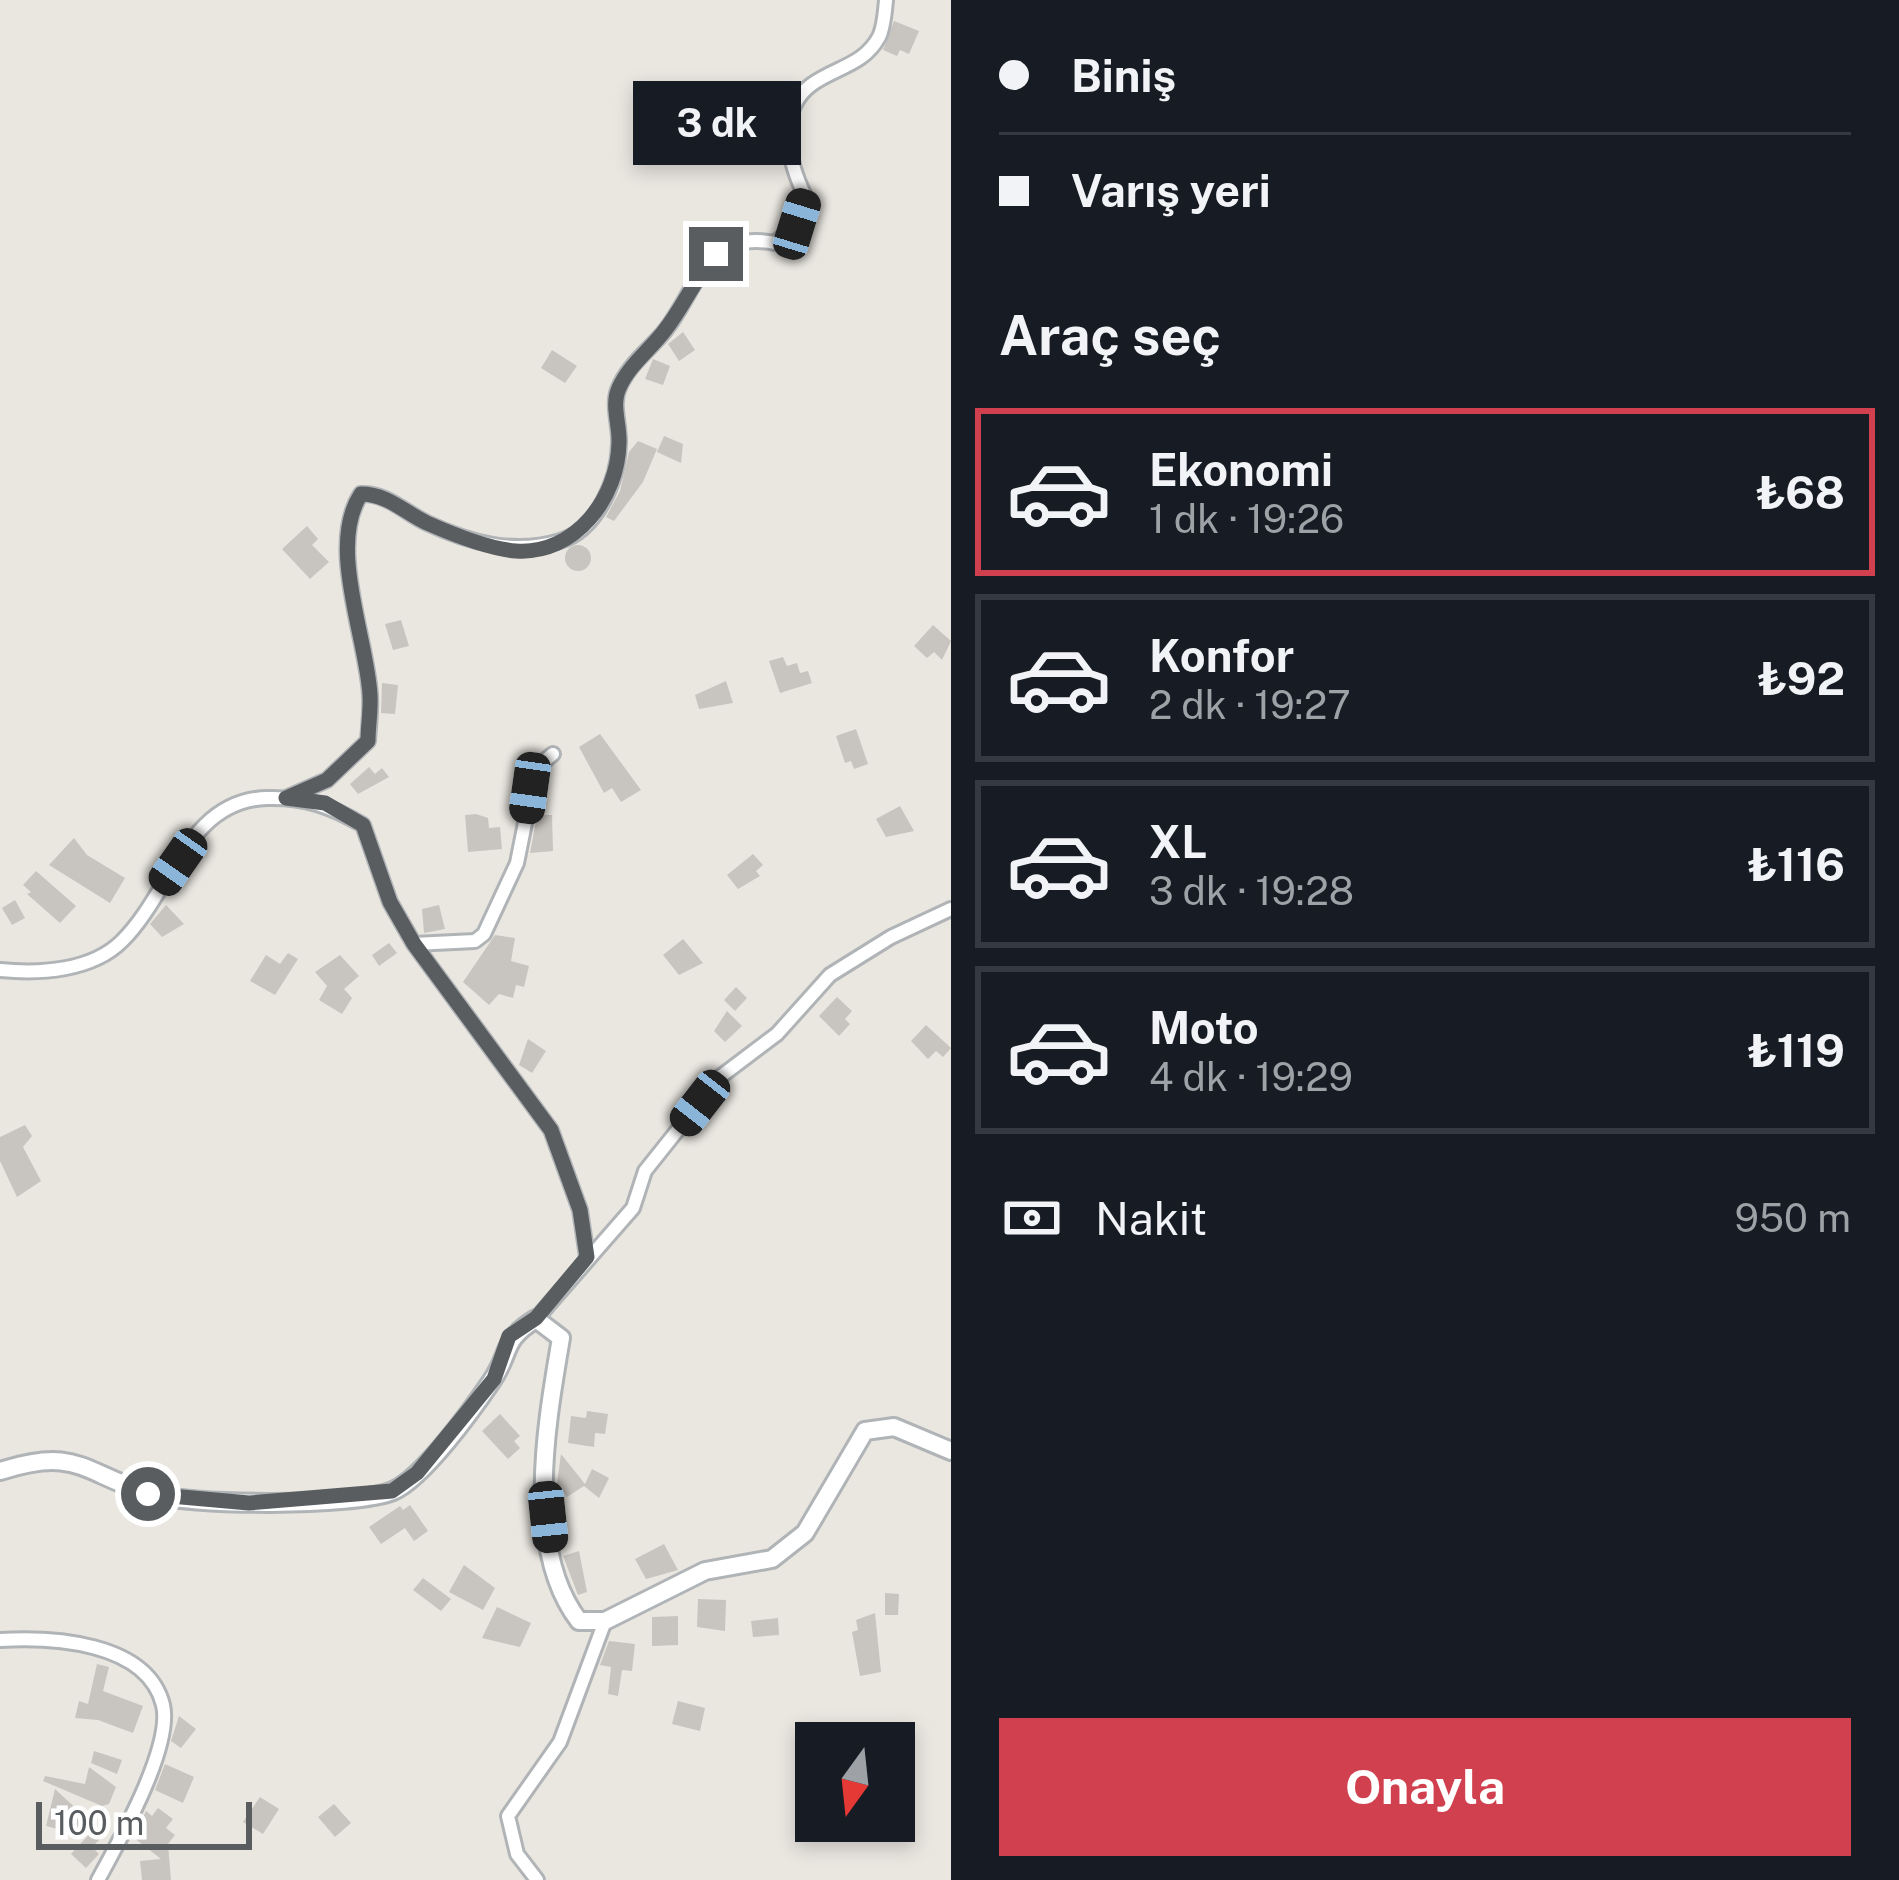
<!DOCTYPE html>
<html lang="tr">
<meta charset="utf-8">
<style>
body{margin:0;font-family:"Public Sans",sans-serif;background:#242831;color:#f1f3f6;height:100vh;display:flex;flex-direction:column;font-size:45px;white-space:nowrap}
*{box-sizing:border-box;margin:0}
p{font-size:39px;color:#9ea1a6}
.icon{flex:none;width:66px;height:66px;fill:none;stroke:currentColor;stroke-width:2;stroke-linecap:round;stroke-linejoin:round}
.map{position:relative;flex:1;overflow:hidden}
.side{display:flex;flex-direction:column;background:#171b24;width:948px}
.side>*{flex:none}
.guide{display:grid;align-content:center;height:264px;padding:0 48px;background:#171b24}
.needle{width:78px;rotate:195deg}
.tools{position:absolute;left:795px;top:1722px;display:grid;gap:24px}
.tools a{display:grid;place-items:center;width:120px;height:120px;border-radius:0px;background:#171b24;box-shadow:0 6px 18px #0003;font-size:60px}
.scale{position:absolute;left:36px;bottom:30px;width:216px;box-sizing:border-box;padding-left:12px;border:6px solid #595d60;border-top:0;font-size:33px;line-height:42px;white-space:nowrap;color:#595d60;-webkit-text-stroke:9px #fff;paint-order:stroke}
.end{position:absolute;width:54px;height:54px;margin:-27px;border:15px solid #595d60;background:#fff;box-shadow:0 0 0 6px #fff}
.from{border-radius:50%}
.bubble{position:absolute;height:84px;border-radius:0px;background:#171b24;box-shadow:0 6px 18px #0003;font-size:39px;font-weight:700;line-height:84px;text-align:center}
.car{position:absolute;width:36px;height:72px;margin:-36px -18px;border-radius:15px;box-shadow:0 0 9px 3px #0007;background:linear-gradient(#222 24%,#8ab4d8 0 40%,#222 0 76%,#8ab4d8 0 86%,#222 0)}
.guide b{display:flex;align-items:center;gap:42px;height:114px;font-size:45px}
.guide b+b{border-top:3px solid #363941}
.guide i{width:30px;height:30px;background:#f1f3f6}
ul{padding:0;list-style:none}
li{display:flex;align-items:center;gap:36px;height:168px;margin:0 24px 18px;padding:0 24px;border:6px solid #363941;border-radius:0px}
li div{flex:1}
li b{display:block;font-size:45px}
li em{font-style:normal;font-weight:700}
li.selected{border-color:#d1404f}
li>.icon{width:108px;height:108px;stroke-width:1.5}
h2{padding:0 48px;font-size:54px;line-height:144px}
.pay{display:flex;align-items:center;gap:30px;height:132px;padding:0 48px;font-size:45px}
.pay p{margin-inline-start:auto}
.primary-button{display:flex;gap:24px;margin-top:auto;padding:24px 48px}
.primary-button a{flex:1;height:138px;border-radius:0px;background:#d1404f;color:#fff;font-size:48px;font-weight:700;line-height:138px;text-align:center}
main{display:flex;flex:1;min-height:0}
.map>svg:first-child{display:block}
.building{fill:#c8c4c0}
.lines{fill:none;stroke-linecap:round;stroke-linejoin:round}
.street-casing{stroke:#b1b4b7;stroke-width:18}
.secondary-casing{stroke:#b0b4b7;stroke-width:22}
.street{stroke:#fff;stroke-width:12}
.secondary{stroke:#fff;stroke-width:16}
.route{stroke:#595d60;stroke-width:15}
</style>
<main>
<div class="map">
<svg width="951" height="1880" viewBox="0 0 951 1880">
<rect width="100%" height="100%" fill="#eae7e1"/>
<!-- building -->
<path class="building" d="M894,21L919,31L909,54L900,50L897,56L883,50Z
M718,119L744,135L731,156L705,140Z
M683,332L695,350L679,361L668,344Z
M552,350L577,366L565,383L541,368Z
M653,359L670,366L663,385L645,379Z
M664,436L683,444L681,463L657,452Z
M638,441L657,449L643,482L614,521L606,517L620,491L629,452Z
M307,526L318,539L312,545L329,562L310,579L282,549Z
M565 558a13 13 0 1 1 26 0a13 13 0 1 1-26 0Z
M401,620L409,646L393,650L385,624Z
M933,625L951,641L942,660L934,652L927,658L914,646Z
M783,657L787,666L797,663L800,673L808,671L812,683L780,693L769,661Z
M726,681L733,703L699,709L695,695Z
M382,683L398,685L395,714L381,713Z
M856,729L868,764L854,769L851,761L845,763L836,736Z
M600,734L641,790L621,802L612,788L604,793L579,747Z
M369,767L375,774L382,768L389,777L358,794L350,784Z
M540,800L543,815H552L553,851L530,853Z
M900,806L914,831L886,837L876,819Z
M476,814L488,818L489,828L500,827L502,849L468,852L465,815Z
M74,838L87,855L125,878L110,903L49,865Z
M753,854L763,865L756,871L760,876L738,889L727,875Z
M36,871L76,906L60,923L27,894L31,892L23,885Z
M15,900L25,918L12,925L2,908Z
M166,905L184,924L162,937L150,924Z
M439,905L445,929L424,933L422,909Z
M495,935L515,938L511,961L529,966L524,987L516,985L513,998L499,994L489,1005L463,982Z
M683,939L703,963L679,975L663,955Z
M389,943L397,953L379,966L372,955Z
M288,953L298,959L275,995L250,981L266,955L280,964Z
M340,955L359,976L344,989L352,998L342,1014L319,1000L327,986L315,972Z
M736,987L747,998L735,1011L724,1000Z
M837,997L852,1011L845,1019L850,1024L839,1036L819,1016Z
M727,1011L742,1026L725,1042L714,1031Z
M926,1025L951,1048L943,1057L936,1051L928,1059L911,1041Z
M528,1039L546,1051L532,1073L519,1065Z
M25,1125L32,1136L23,1147L41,1181L17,1197L0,1161V1137Z
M587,1411L608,1414L605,1434L595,1433L594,1447L568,1443L571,1416L586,1418Z
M500,1414L520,1436L514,1441L520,1448L508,1459L482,1431Z
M561,1454L585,1484L592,1469L609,1478L599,1498L584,1486L567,1497L557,1483Z
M410,1505L428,1531L414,1541L405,1528L381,1544L369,1527L400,1506L403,1510Z
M664,1544L678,1570L646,1579L635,1559Z
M579,1551L587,1592L578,1595L563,1556Z
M464,1565L495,1588L483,1610L449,1592Z
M423,1578L451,1599L441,1611L413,1590Z
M885,1593L899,1594L898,1615H885Z
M698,1599L726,1600L725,1631L697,1627Z
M497,1607L531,1623L520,1647L482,1638Z
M875,1613L881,1672L860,1676L852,1632L858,1630L856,1620Z
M678,1616V1645L652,1646V1617Z
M778,1618L779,1635L753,1637L751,1621Z
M609,1641L635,1644L632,1671L622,1670L618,1696L608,1694L611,1667L600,1665Z
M97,1664L109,1667L103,1691L143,1706L133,1733L98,1720L75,1718L79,1701L88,1704Z
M678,1701L705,1708L700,1731L672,1724Z
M179,1716L196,1729L181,1748L171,1741Z
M94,1751L122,1760L117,1774L91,1763Z
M165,1764L194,1777L183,1803L155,1790Z
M89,1767L116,1787L109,1804L102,1806L43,1781L45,1776L85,1784Z
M55,1789L82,1814L77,1834L46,1826Z
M260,1797L279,1809L263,1834L243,1822Z
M334,1804L351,1823L335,1837L318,1817Z
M158,1808L173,1819L166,1828L175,1835L168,1844L171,1880H142L140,1861L161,1859L133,1837L146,1811L152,1816Z
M96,1827L104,1835L92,1847L99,1854L86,1868L71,1854Z"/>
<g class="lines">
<!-- street casing -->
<g class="street-casing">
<path id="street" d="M286,798L327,780L368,741C369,726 371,710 370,695C367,639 327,545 361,494C387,493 404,512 427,523C470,543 514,555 560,541C597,530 618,480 619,444C620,426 612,406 618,390C627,366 648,351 664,332C698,290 704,229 775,243L797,224L806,198C789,164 775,112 811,85C835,67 863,66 879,37C884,27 885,11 886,0
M414,944L475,941L484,934L517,863L536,768L553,754
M0,970C40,974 92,971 122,941C171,893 187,800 267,798C305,797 330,806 363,825L390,902L414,944L551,1130L580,1210L587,1257
M536,1319L633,1208L645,1171L720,1077L777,1034L830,975L891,937L951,909
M0,1640C50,1637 147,1641 163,1705C173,1747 118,1843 98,1880
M537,1880L517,1854L508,1816L560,1742L605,1621"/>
</g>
<!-- secondary casing -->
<g class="secondary-casing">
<path id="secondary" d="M0,1471C77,1447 80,1471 147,1493C187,1506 355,1507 393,1491C423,1478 472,1410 491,1382C512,1352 500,1341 536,1319L561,1338C547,1421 523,1548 579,1621H605L705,1571L772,1559L805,1533L865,1431L894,1427L951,1451"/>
</g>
<!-- street -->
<use href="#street" class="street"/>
<!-- secondary -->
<use href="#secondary" class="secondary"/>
</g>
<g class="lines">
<!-- route -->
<path class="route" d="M148,1494L249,1503L392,1491L417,1473L494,1379L509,1336L536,1318L587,1257L580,1210L551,1130L414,944L390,902L363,825L325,803L286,798L327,780L368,741C368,726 371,710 370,695C367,638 327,546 361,494C387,494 404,512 427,523C452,534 489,549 516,551C575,555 618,498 619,443C620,425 611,405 619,388C629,365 650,350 665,330C684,306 695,278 716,254"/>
</g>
</svg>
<div class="tools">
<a><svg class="needle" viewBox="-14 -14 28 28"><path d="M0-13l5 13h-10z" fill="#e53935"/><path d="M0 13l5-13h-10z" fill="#9ea1a6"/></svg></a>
</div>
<div class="scale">100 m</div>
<i class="end from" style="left:148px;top:1494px"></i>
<i class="end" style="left:716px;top:254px"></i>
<div class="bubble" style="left:633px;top:81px;width:168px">3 dk</div>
<i class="car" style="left:797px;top:224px;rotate:17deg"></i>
<i class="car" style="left:530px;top:788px;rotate:188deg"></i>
<i class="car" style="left:178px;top:862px;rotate:215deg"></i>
<i class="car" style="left:700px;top:1103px;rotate:218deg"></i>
<i class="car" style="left:548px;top:1517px;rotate:174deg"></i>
</div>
<section class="side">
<div class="guide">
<b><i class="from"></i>Biniş</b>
<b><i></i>Varış yeri</b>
</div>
<h2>Araç seç</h2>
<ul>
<li class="selected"><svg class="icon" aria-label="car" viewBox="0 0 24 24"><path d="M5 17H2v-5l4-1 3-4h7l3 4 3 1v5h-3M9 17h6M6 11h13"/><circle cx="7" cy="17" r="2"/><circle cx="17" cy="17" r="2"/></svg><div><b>Ekonomi</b><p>1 dk · 19:26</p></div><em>₺68</em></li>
<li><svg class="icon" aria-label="car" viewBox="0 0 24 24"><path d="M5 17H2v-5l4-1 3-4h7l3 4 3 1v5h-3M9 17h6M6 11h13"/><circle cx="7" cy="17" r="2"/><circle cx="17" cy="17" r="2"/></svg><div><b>Konfor</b><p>2 dk · 19:27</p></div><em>₺92</em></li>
<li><svg class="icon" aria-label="car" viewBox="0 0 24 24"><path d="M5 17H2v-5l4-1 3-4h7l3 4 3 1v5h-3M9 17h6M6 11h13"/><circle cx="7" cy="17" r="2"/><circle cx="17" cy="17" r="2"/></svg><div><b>XL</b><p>3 dk · 19:28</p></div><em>₺116</em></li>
<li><svg class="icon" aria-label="car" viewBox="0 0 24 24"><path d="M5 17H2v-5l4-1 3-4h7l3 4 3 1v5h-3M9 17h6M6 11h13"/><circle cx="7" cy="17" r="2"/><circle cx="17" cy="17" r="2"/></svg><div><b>Moto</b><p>4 dk · 19:29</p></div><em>₺119</em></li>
</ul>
<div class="pay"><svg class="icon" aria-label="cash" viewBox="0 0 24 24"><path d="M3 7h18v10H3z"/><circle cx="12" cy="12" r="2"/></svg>Nakit<p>950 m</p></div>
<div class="primary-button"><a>Onayla</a></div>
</section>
</main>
